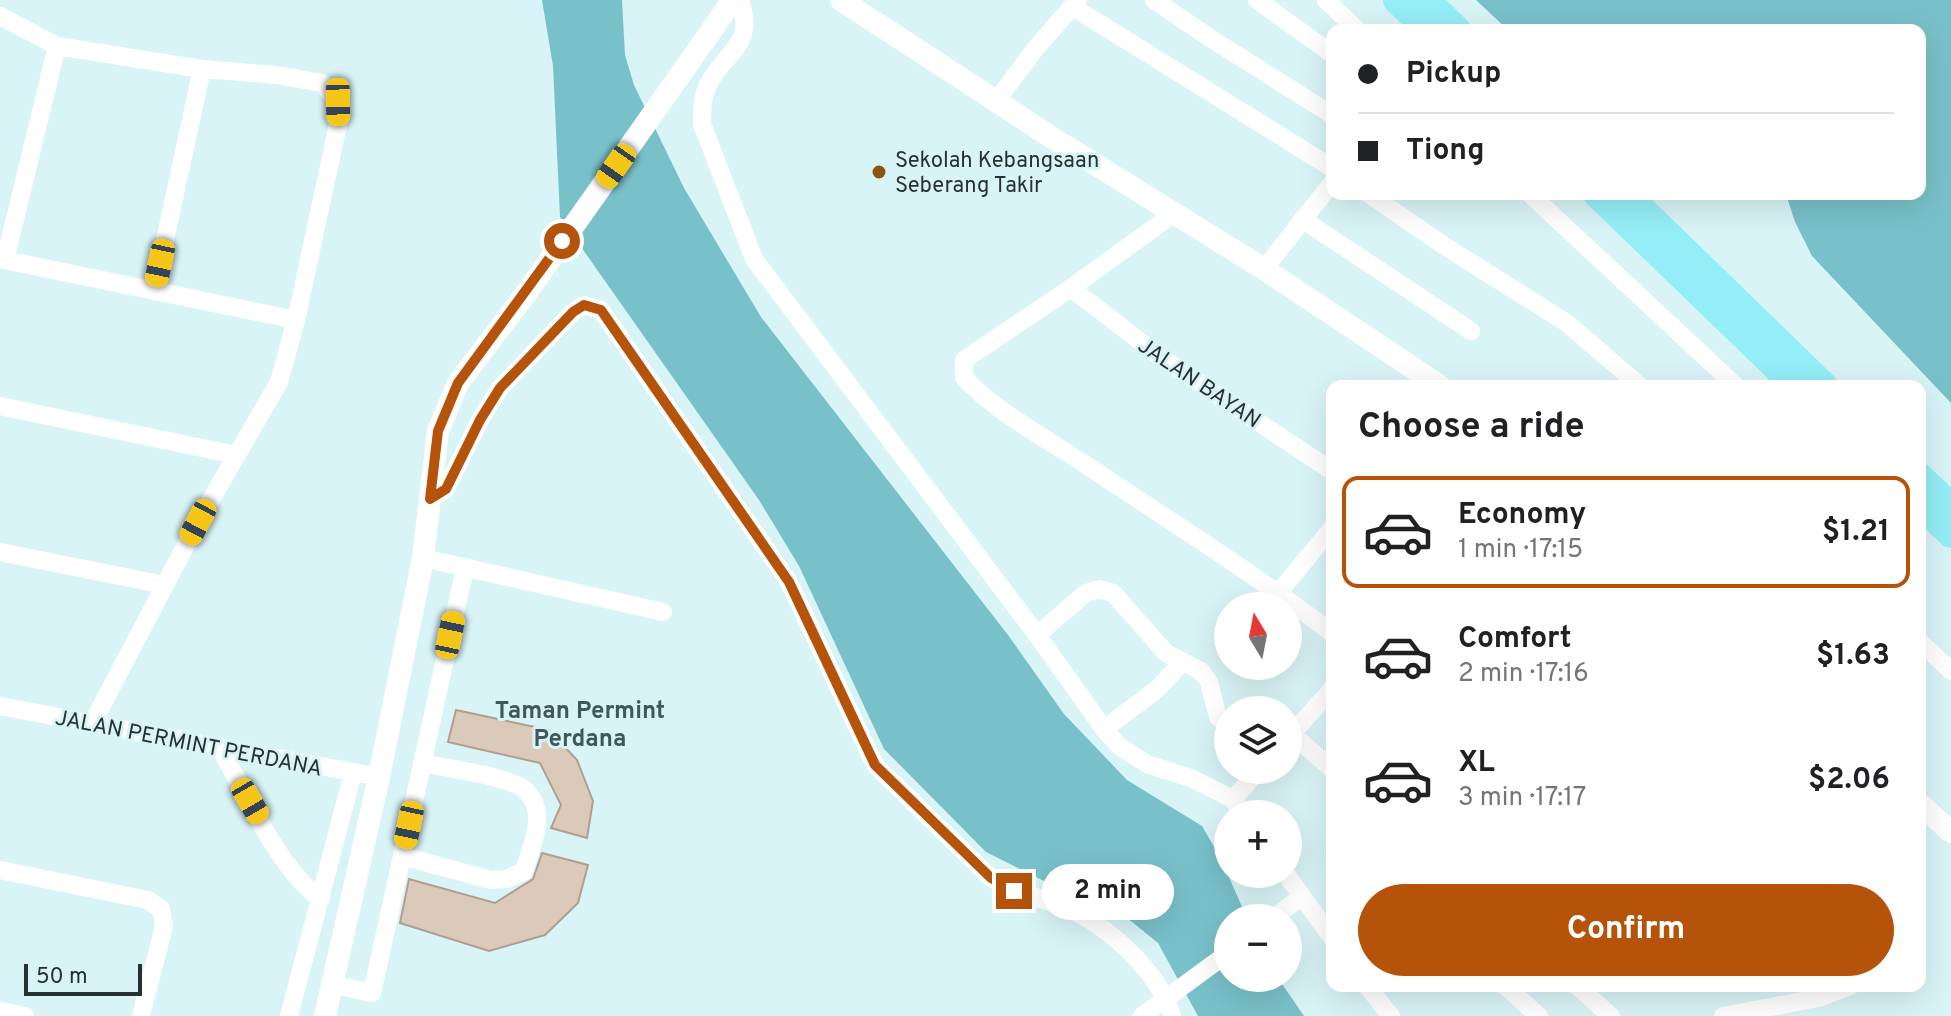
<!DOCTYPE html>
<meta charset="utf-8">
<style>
body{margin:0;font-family:Overpass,sans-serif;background:#f2f2f2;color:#202124;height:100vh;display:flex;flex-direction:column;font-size:30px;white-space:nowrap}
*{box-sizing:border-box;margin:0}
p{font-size:26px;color:#757577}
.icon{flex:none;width:44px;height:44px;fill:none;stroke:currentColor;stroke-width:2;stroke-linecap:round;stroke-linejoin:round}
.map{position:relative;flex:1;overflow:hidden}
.drawer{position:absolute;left:1326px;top:380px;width:600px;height:612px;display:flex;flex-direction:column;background:#fff;border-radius:16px;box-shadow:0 8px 32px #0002}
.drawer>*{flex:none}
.hud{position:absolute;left:1326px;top:24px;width:600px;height:176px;border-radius:16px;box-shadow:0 8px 32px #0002;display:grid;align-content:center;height:176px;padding:0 32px;background:#fff}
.needle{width:52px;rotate:350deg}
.tools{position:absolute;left:1214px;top:592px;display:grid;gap:16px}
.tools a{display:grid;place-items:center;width:88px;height:88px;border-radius:50%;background:#fff;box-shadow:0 8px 32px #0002;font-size:40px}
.scale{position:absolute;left:24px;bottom:20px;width:118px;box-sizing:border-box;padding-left:8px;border:4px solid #273132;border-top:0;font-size:22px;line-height:28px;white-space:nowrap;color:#273132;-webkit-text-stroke:6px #d9f4f7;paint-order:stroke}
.end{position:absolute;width:36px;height:36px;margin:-18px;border:10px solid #b45309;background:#fff;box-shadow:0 0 0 4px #fff}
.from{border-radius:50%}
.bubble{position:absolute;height:56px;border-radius:28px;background:#fff;box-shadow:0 8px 32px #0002;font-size:26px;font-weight:700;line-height:56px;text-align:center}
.car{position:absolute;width:24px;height:48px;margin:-24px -12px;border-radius:10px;box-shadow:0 0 6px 2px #0007;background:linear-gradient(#f5c518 24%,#345 0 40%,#f5c518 0 76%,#345 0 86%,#f5c518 0)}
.hud b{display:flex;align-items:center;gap:28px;height:76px;font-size:30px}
.hud b+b{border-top:2px solid #e0e0e0}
.hud i{width:20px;height:20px;background:#202124}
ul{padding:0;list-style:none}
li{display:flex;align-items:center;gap:24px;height:112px;margin:0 16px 12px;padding:0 16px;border:4px solid transparent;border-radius:16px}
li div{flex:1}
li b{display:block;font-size:30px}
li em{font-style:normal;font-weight:700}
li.current{border-color:#b45309}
li>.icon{width:72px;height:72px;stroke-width:1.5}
h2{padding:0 32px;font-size:36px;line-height:96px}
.primary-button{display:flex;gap:16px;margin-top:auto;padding:16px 32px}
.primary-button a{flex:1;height:92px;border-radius:48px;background:#b45309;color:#fff;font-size:32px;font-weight:700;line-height:92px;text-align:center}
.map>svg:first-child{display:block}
.water{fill:#79c1c9}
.building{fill:#dbc9ba;stroke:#b09f91;stroke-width:2}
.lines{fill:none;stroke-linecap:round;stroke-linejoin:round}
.minor{stroke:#fff;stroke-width:18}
.tertiary{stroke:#fff;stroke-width:22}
.primary{stroke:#94eef7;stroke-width:28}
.route{stroke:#b45309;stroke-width:10}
.poi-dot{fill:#8f5311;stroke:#d9f4f7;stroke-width:3}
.labels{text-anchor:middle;stroke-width:6;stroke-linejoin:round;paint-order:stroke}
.poi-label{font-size:22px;fill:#273132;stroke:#d9f4f7;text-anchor:start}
.street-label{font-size:22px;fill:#273132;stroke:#d9f4f7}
.neighbourhood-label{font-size:24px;font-weight:bold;fill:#41585b;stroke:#d9f4f7}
</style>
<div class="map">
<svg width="1951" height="1016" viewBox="0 0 1951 1016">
<rect width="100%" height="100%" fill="#d9f4f7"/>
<!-- water -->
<path class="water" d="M542,0H622L625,55L634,85L684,188L761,317L1008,635L1064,714L1127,780L1202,826L1220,857L1247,918H1228V978H1278L1304,1016H1198L1158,943L1131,921L1102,904L1068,893L986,852L884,749L799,566L759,500L560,217L553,66Z
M1476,0H1951V403L1812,256L1795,222L1786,194H1920V30H1508Z"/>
<!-- building -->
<path class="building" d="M456,710L549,730L577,760L593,801L587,838L551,828L561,805L540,763L448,742Z
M542,853L588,865L578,903L545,935L489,951L400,923L409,879L495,903L533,879Z"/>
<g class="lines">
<!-- minor -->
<path class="minor" d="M740,0C756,48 725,50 708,85C702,98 702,110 702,124L754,259L1037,635L1104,729L1119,746L1147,764L1193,779L1233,799L1243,814
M1154,0L1210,38L1332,115
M1257,0L1332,54
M1326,0L1357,30
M1073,7L1332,168
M0,16L57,46L202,69L277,75L322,83L338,102L339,120L296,320L279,382L198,522L92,724
M997,100L1035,49L1078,0
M1369,194L1446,247L1567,323L1640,386
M1530,194L1736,386
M1173,214L1071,288L964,360V377C990,408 1048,440 1083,463C1167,519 1252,572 1332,633
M1302,219L1471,331
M0,259L296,320
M5,260L57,46
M1264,269L1332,183
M1071,288L1159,356L1332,471
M154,291L202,69
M0,406L236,455
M430,499L446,489L480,420L500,388L573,312L584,305L601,310L789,582L875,765L991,878C1015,891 1040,898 1066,908C1108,925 1159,972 1172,1016
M0,552L165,585
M423,558L663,612
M1279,592L1332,528
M1037,635L1086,593L1099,589L1113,593L1166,653L1201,671L1209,682L1218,717L1228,725
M1920,642L1951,671
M0,706L379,777
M1104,729L1156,690L1183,662
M1292,734L1332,769
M1288,738L1332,689
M219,746C244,790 280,872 321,899
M1233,799L1259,770
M402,856L491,880L507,879L524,871C529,854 538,834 537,816C537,807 532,795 524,789C503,775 449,769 422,763
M0,870L148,900L161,909L164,926L141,1016
M1286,874L1332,938
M1274,918L1302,896
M332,984L372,993L465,568
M1367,986L1391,1016
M1505,986L1539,1016
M1577,986L1611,1016
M0,1011L25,1016
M289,1016L353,773
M1142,1016L1228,953
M1723,1016L1818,998L1850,986"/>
<!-- tertiary -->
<path class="tertiary" d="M841,0L1051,137L1264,269L1440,386
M1920,804L1951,832
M325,1016L379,777L423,558L438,431L458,383L527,292L733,0"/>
<!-- primary -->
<path class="primary" d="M1397,0L1428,30
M1426,0L1457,30
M1597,194L1796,386
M1626,194L1824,386
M1920,477L1951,507
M1920,504L1951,534"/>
</g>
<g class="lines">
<!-- route -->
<path class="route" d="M562,241L458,383L438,431L430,499L446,489L480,420L500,388L573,312L584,305L601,310L789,582L875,765L991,878L1014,891"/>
</g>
<!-- markers -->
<circle class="poi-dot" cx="879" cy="172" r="8"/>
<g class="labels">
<!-- poi labels -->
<g class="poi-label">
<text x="895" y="167">Sekolah Kebangsaan<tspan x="895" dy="25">Seberang Takir</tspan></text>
</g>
<!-- street labels -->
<g class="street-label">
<text transform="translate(1200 382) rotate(34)" y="8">JALAN BAYAN</text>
<text transform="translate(189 742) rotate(11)" y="8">JALAN PERMINT PERDANA</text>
</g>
<!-- neighbourhood labels -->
<g class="neighbourhood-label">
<text x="580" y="718">Taman Permint<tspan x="580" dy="28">Perdana</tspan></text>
</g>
</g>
</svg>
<div class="tools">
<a><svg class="needle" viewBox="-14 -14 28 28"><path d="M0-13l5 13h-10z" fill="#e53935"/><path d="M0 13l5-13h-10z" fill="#757577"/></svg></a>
<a><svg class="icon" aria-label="layers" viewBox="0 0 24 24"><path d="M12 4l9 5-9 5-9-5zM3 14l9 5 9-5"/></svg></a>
<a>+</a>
<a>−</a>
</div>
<div class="scale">50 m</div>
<i class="end from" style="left:562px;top:241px"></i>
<i class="end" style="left:1014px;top:891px"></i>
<div class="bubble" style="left:1042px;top:864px;width:132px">2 min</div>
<i class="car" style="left:338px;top:102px;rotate:179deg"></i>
<i class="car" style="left:616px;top:166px;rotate:215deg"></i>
<i class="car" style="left:160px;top:263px;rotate:192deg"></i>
<i class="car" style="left:198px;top:522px;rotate:208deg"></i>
<i class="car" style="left:450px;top:635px;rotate:12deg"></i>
<i class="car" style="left:250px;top:801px;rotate:150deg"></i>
<i class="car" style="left:409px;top:825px;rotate:192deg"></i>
<div class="hud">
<b><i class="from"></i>Pickup</b>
<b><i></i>Tiong</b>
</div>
<section class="drawer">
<h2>Choose a ride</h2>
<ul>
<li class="current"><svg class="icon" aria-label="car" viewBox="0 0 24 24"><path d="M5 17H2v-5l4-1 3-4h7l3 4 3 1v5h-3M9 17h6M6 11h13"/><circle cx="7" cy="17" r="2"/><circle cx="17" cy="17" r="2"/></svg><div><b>Economy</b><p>1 min · 17:15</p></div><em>$1.21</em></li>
<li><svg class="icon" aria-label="car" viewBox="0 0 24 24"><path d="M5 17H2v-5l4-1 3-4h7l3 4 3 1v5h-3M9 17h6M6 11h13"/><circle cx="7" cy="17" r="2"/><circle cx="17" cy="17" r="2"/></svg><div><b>Comfort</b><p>2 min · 17:16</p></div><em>$1.63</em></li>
<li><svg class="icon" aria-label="car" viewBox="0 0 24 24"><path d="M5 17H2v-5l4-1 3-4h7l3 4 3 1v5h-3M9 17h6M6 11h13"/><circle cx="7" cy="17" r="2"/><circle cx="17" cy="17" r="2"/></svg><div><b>XL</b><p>3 min · 17:17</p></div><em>$2.06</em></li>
</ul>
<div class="primary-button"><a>Confirm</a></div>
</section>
</div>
